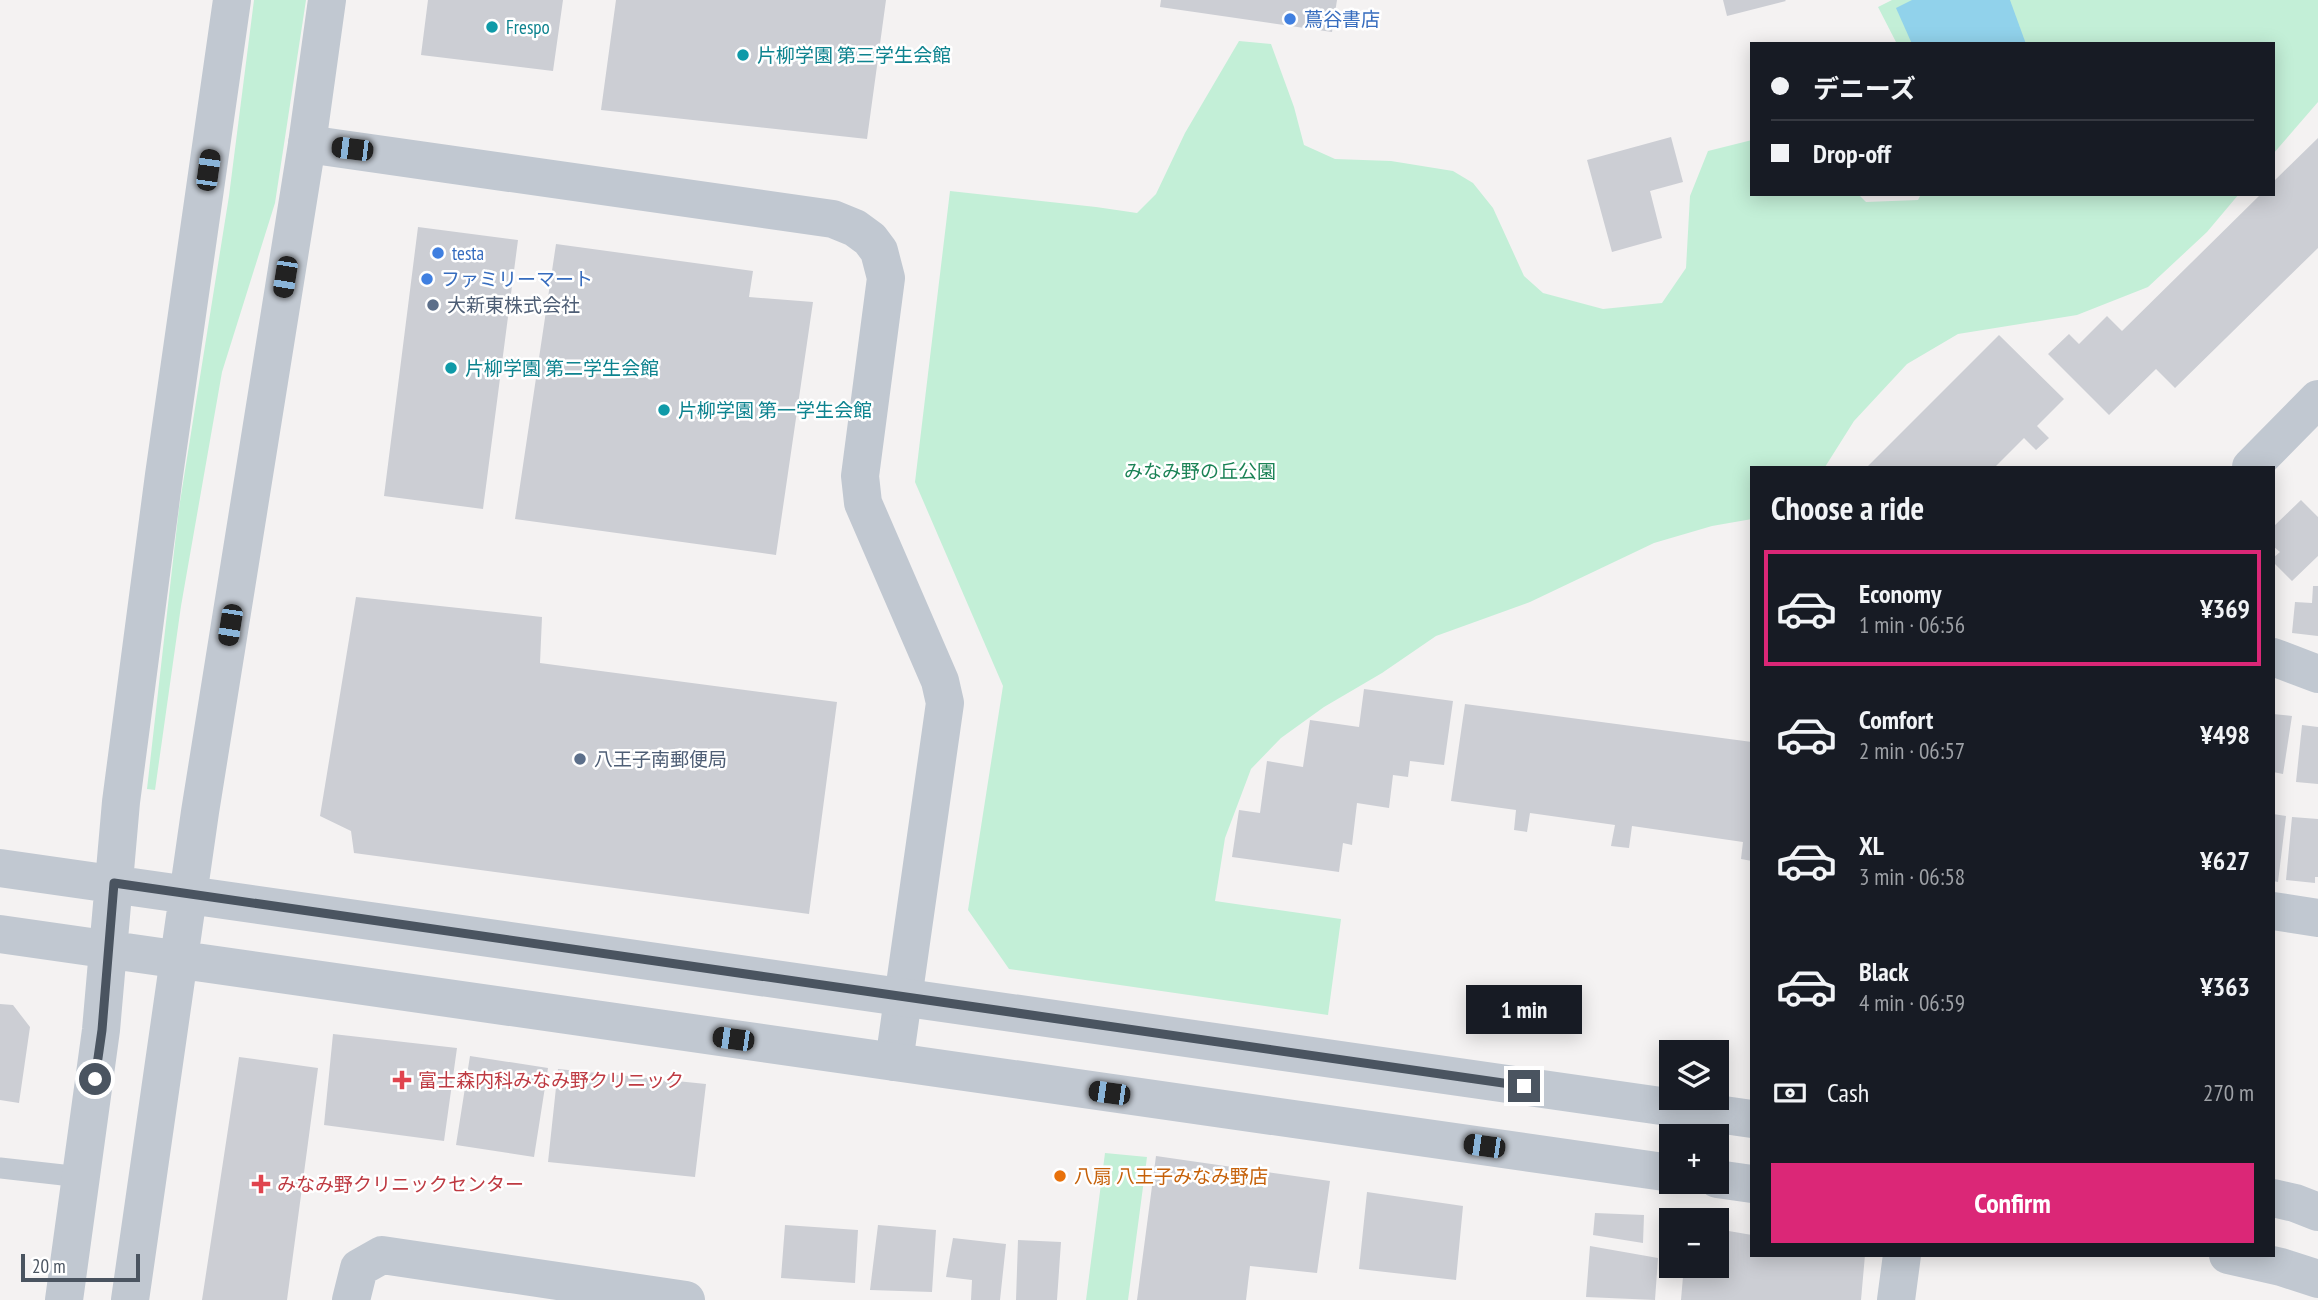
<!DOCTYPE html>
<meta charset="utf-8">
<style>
body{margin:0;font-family:"PT Sans Narrow","Noto Sans JP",sans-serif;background:#20242c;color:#f1f3f6;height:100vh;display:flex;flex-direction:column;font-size:26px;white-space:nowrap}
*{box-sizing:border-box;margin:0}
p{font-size:23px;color:#9ea1a6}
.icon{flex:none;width:38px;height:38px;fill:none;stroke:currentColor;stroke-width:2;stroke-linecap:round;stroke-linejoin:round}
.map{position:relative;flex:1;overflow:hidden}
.details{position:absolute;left:1750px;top:466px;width:525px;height:791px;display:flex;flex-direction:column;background:#171b24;border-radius:0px;box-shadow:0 4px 18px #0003}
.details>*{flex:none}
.banner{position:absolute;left:1750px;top:42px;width:525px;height:154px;border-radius:0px;box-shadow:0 4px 18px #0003;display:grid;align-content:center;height:154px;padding:0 21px;background:#171b24}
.tools{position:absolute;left:1659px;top:1040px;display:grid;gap:14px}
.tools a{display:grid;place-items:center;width:70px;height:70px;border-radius:0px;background:#171b24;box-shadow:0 4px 18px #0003;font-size:35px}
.scale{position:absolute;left:21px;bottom:18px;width:119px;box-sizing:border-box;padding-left:7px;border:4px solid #4a5460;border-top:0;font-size:19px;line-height:24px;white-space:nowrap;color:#4a5460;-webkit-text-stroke:5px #fff;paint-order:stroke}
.end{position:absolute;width:32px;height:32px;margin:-16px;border:9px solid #4a5460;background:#fff;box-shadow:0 0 0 4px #fff}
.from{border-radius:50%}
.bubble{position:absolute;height:49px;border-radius:0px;background:#171b24;box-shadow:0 4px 18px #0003;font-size:23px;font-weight:800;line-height:49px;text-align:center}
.car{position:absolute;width:21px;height:42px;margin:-21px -10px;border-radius:9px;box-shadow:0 0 5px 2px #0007;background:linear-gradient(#222 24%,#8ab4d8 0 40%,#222 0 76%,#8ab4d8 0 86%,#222 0)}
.banner b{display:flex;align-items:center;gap:24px;height:66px;font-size:26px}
.banner b+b{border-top:2px solid #363941}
.banner i{width:18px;height:18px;background:#f1f3f6}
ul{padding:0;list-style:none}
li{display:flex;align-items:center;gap:21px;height:116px;margin:0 14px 10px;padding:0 7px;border:4px solid transparent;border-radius:0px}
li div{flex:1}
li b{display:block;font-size:26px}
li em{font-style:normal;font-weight:800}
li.selected{border-color:#db2777}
li>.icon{width:63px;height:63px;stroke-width:1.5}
h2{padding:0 21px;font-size:32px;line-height:84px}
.pay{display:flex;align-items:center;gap:18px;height:77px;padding:0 21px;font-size:26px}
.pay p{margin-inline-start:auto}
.action{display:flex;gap:14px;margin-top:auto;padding:14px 21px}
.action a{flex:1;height:80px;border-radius:0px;background:#db2777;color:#fff;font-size:28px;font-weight:800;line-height:80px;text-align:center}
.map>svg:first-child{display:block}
.green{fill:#c3efd7}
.water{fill:#91d2eb}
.building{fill:#ccced4}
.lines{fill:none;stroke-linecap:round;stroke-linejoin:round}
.service{stroke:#c1c8d1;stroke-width:21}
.minor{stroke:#c1c8d1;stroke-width:38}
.tertiary{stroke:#c1c8d1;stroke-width:38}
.route{stroke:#4a5460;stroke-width:9}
.shop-dot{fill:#3f7fe0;stroke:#fff;stroke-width:2.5}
.culture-dot{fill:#0f9aa8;stroke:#fff;stroke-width:2.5}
.service-dot{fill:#5c6f8a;stroke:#fff;stroke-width:2.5}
.health-dot{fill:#e0444e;stroke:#fff;stroke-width:2.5}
.food-dot{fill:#e8710a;stroke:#fff;stroke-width:2.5}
.labels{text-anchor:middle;stroke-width:5;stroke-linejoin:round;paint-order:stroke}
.shop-label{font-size:19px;fill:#366cbe;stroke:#fff;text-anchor:start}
.culture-label{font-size:19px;fill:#0d838f;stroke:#fff;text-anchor:start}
.service-label{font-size:19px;fill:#4e5e75;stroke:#fff;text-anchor:start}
.park-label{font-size:19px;fill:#1a8255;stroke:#fff}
.health-label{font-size:19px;fill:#be3a42;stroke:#fff;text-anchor:start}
.food-label{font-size:19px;fill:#c56008;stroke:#fff;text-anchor:start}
</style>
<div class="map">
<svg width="2318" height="1300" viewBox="0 0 2318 1300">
<rect width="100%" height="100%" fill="#f4f2f2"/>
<!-- green -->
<path class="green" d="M254,0H306L275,203L222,372L181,606L155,790L147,789L179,508L229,196Z
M1892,0H2318V102L2273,154V44H1897L1878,7Z
M1239,41L1271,44L1294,107L1304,145L1335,159L1391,161L1453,171L1473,183L1493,208L1524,276L1543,293L1603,309L1662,303L1686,268L1690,196L1708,151L1752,140V194H1858L1866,202L1918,200L1921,194H2239L2207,232L2148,287L2077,315L1958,334L1907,364L1854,421L1825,467H1752V519L1712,526L1654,543L1530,602L1436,636L1382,673L1324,707L1281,738L1251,769L1225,838L1215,901L1341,919L1328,1015L1009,969L968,910L1003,686L915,482L950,191L1096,207L1137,213L1156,194L1185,133Z
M1105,1153L1147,1157L1128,1300H1086Z"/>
<!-- water -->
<path class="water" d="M1912,0H2010L2026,44H1912L1896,8Z"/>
<!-- building -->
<path class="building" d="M428,0H563L553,71L421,55Z
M616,0H886L867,139L601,110Z
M1161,0H1337L1332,32L1160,7Z
M1723,0H1785L1786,1L1727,16Z
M1671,137L1683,182L1650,191L1662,238L1612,252L1587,160Z
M2318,138V248L2175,388L2156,369L2109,415L2048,354L2069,334L2079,344L2107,316L2122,331L2261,194H2273V182Z
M418,227L518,240L483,509L384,496Z
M556,244L753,271L749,297L813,302L776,555L515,519Z
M1999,335L2064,399L2037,426L2049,438L2036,450L2024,438L1995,467H1867Z
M2301,500L2318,517V556L2292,581L2273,562V558L2280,552L2273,546V527Z
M2313,586H2318V636L2292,633L2295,602L2312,603Z
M356,597L542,617L540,663L837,702L809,914L354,853L351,831L320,816Z
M1364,689L1453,701L1444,765L1410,761L1408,777L1393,775L1389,808L1357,803L1352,845L1343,843L1339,872L1232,857L1239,810L1260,813L1267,761L1303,767L1310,720L1359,727Z
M1465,704L1752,742V861L1741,859L1743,842L1632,826L1629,848L1611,846L1615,825L1530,813L1527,832L1514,830L1516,810L1451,801Z
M2273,714L2292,716L2283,774L2273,772Z
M2302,725L2318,727V784L2296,782Z
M2273,814L2286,816L2278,882L2273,881Z
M2292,817L2318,819V877H2315V883L2286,880Z
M0,1004L13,1005L30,1027L19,1103L0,1100Z
M333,1034L457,1048L444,1141L324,1125Z
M470,1056L548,1068L534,1157L456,1145Z
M239,1057L318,1068L287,1300H202Z
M558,1069L706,1084L695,1177L548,1162Z
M1156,1156L1330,1181L1317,1273L1250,1266L1246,1300H1137Z
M1367,1192L1463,1206L1456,1280L1359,1269Z
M1595,1213L1644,1215L1643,1243L1593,1235Z
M785,1225L858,1230L855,1283L781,1278Z
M878,1225L936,1230L932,1292L870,1290Z
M1717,1229L1752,1235V1255H1865L1861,1300H1681L1684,1265H1717Z
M953,1238L1006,1244L1000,1300H971L972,1280L946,1277Z
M1018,1240L1061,1242L1057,1300H1016Z
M1590,1246L1658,1258L1655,1300L1586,1297Z"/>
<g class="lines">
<!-- service -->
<path class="service" d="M0,1168L81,1177"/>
<!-- minor -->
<path class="minor" d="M307,144L833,219L855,228L870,239L879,251L886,278L860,476L863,503L940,681L945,703L894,1062
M2251,467L2318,399
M2273,657L2318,674
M2273,911L2318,918
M351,1300L359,1268L382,1255L686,1300
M1896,1300L1902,1255"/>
<!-- tertiary -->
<path class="tertiary" d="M0,868L1752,1119
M0,934L1671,1173
M1717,1179L1752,1184
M2273,1198L2295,1203L2318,1212
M2228,1255L2281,1267L2318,1279
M64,1300L101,1030L121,802L164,475L232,0
M130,1300L200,812L307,144L327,0"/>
</g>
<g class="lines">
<!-- route -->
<path class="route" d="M95,1079L102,1030L114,883L1524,1086"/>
</g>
<!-- markers -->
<g class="shop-dot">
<circle cx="1290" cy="19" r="7"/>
<circle cx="438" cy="253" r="7"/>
<circle cx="427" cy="279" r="7"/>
</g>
<g class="culture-dot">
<circle cx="492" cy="27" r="7"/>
<circle cx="743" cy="55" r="7"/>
<circle cx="451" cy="368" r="7"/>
<circle cx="664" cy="410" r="7"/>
</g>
<g class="service-dot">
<circle cx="433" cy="305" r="7"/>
<circle cx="580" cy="759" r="7"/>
</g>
<g class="health-dot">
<path d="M398.5 1069.5h7v7h7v7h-7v7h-7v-7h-7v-7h7z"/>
<path d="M257.5 1173.5h7v7h7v7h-7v7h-7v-7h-7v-7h7z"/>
</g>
<circle class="food-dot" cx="1060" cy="1176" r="7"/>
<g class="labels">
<!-- shop labels -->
<g class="shop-label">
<text x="1304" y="26">蔦谷書店</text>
<text x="452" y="260">testa</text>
<text x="441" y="286">ファミリーマート</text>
</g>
<!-- culture labels -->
<g class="culture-label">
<text x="506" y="34">Frespo</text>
<text x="757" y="62">片柳学園 第三学生会館</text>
<text x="465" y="375">片柳学園 第二学生会館</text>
<text x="678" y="417">片柳学園 第一学生会館</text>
</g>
<!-- service labels -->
<g class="service-label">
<text x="447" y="312">大新東株式会社</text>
<text x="594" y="766">八王子南郵便局</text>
</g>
<!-- park labels -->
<g class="park-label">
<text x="1200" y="478">みなみ野の丘公園</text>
</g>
<!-- health labels -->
<g class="health-label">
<text x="418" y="1087">富士森内科みなみ野クリニック</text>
<text x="277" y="1191">みなみ野クリニックセンター</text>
</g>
<!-- food labels -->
<g class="food-label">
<text x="1074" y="1183">八扇 八王子みなみ野店</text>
</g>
</g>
</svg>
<div class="tools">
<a><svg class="icon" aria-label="layers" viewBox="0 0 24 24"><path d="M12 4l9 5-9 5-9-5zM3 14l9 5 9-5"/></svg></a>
<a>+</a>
<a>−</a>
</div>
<div class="scale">20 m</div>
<i class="end from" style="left:95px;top:1079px"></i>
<i class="end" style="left:1524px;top:1086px"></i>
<div class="bubble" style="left:1466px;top:985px;width:116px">1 min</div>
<i class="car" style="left:352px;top:149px;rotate:277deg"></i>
<i class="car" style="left:208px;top:170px;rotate:8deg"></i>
<i class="car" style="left:285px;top:277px;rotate:189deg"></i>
<i class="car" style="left:230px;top:625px;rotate:189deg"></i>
<i class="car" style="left:733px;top:1039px;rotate:278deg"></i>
<i class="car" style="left:1109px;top:1093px;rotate:278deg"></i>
<i class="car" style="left:1484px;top:1146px;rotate:278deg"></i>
<div class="banner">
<b><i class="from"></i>デニーズ</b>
<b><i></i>Drop-off</b>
</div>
<section class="details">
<h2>Choose a ride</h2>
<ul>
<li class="selected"><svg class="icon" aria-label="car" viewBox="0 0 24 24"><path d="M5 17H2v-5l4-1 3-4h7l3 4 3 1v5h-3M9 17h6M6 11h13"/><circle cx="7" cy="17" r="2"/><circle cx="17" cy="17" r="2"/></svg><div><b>Economy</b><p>1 min · 06:56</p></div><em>¥369</em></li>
<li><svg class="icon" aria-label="car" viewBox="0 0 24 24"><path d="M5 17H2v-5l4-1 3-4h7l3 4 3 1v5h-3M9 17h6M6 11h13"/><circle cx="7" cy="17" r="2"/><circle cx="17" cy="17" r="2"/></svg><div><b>Comfort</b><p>2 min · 06:57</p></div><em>¥498</em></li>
<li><svg class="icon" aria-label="car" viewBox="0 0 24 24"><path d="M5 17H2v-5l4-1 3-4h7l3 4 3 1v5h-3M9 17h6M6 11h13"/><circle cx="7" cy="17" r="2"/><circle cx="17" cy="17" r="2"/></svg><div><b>XL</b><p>3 min · 06:58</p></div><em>¥627</em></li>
<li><svg class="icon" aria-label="car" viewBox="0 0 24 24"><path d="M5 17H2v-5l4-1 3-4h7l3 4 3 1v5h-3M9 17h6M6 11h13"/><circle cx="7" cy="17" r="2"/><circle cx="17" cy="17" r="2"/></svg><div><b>Black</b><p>4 min · 06:59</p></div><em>¥363</em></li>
</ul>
<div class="pay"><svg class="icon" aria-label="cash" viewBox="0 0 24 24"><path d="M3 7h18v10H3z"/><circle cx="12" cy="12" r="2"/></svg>Cash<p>270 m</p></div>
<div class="action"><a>Confirm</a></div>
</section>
</div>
